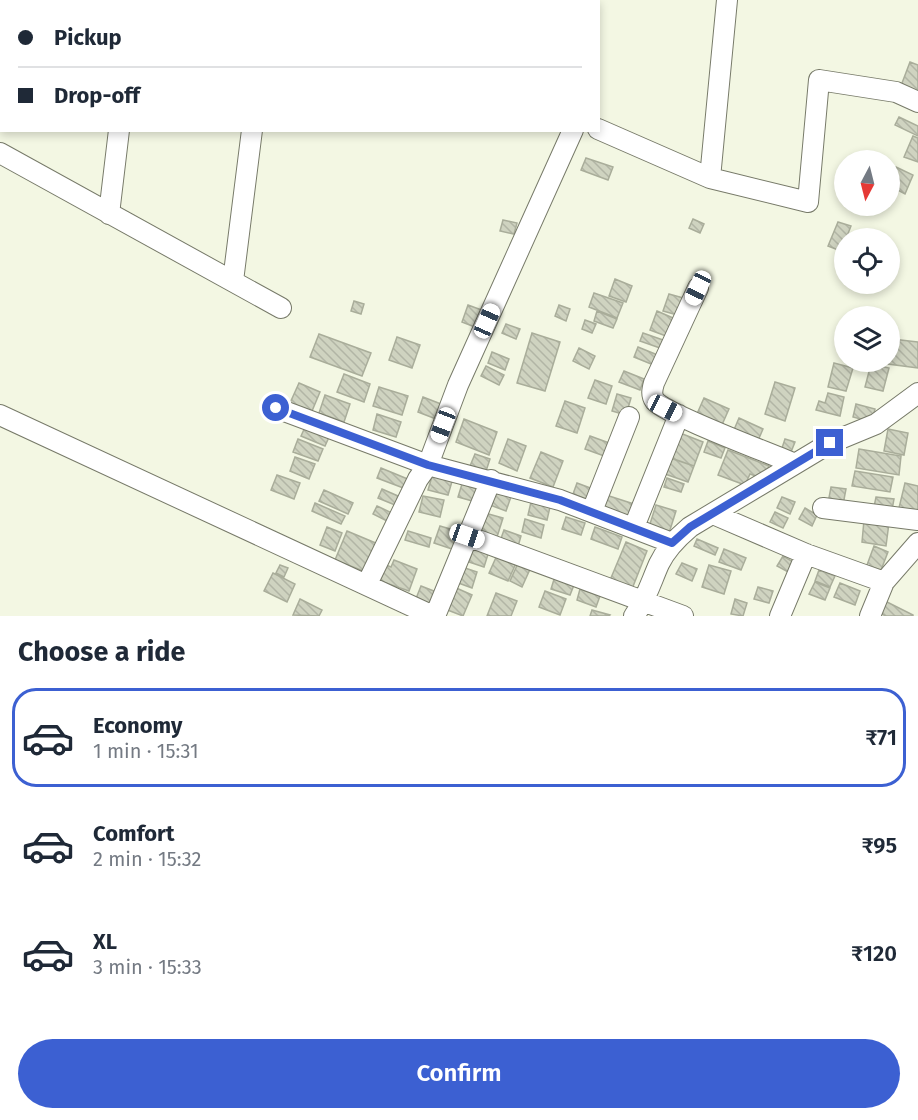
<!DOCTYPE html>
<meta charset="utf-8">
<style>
body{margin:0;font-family:"Fira Sans",sans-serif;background:#f2f2f3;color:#1f2937;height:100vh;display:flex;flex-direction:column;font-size:22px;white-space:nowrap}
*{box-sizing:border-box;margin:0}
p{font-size:20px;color:#747a83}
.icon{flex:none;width:33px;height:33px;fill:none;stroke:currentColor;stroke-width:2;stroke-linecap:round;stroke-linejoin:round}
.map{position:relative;height:616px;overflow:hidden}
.panel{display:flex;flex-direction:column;background:#fff;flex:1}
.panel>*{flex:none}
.banner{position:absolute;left:0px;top:0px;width:600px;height:132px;box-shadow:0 3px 9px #0003;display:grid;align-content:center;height:132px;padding:0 18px;background:#fff}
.needle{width:39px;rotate:187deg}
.tools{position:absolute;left:834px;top:150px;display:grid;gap:12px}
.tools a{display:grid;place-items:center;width:66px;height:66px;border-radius:50%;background:#fff;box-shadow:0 3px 9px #0003;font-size:30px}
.end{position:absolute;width:27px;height:27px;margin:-14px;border:8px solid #3c60d2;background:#fff;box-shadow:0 0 0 3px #fff}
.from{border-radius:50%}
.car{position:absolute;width:18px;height:36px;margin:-18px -9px;border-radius:8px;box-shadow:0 0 4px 2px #0007;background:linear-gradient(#fff 24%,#345 0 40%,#fff 0 76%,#345 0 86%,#fff 0)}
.banner b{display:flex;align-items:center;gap:21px;height:57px;font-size:22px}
.banner b+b{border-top:2px solid #e0e1e3}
.banner i{width:15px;height:15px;background:#1f2937}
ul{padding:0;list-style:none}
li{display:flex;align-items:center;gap:18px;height:99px;margin:0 12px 9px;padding:0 6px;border:3px solid transparent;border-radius:24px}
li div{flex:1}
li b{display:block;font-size:22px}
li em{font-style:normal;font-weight:600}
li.on{border-color:#3c60d2}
li>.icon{width:54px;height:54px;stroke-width:1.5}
h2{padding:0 18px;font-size:27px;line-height:72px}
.primary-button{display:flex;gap:12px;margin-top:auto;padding:12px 18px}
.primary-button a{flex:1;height:69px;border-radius:36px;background:#3c60d2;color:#fff;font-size:24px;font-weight:600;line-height:69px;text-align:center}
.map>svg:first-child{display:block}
.building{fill:url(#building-back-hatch);stroke:#a9ad9a;stroke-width:1.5}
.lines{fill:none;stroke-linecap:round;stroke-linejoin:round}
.minor-casing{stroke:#777a69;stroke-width:22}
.minor{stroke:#fff;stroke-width:20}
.route{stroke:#3c60d2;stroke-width:8}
</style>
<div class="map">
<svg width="918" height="616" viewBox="0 0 918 616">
<defs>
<pattern id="building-back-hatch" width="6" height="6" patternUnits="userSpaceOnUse" patternTransform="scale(1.5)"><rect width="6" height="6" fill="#cfd3c0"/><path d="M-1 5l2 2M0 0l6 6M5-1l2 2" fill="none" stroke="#b2b5a5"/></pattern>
</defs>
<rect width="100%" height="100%" fill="#f3f7e3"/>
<!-- building -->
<path class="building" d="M910,62L918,65V98L899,91Z
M899,117L918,126V136L895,125Z
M913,136L918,138V162L904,157Z
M586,158L613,167L608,180L581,170Z
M896,167L913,175L905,194L890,186Z
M693,219L704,224L700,233L689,228Z
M503,220L517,223L514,234L500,231Z
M838,222L851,226L841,251L828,246Z
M615,279L632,286L626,302L609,296Z
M594,293L623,303L617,318L589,307Z
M669,294L687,299L681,316L663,311Z
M354,301L364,304L361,314L351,311Z
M468,305L487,312L480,329L462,322Z
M559,305L570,309L566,321L555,316Z
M597,311L617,319L613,328L594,321Z
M657,311L673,318L666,336L650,330Z
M585,320L596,324L592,333L582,329Z
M506,324L520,329L516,339L502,333Z
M532,333L560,342L545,391L517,383Z
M643,333L663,340L660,348L640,341Z
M319,334L371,353L362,376L310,357Z
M397,337L420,345L412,368L389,360Z
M892,339L918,342V368L888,364Z
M638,347L660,356L656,366L634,357Z
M579,348L595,356L589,369L573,361Z
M492,352L509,359L505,370L488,363Z
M834,363L853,368L846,391L828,387Z
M871,364L889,368L883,391L865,387Z
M486,366L504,375L499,385L481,376Z
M624,371L644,379L640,390L619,382Z
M344,374L370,384L364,402L337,392Z
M595,380L612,386L606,404L588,398Z
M775,382L795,388L785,421L765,414Z
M299,383L320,392L312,411L290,403Z
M379,387L408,396L402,415L373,406Z
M828,393L844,397L840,416L816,410L819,401L825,403Z
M617,394L631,398L626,415L612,411Z
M325,395L350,404L344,422L319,413Z
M423,397L441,404L436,419L418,412Z
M704,398L729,409L721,427L696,416Z
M565,401L585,408L577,433L556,426Z
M856,404L875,409L872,422L853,417Z
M377,414L401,422L396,437L373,430Z
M739,418L763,429L757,443L733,432Z
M464,419L497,432L489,455L456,442Z
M306,425L330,435L325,446L301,436Z
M888,429L908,433L904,455L884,451Z
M680,433L703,442L694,466L671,458Z
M590,436L612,444L607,457L585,449Z
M298,439L323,449L318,461L293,452Z
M508,439L526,446L517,471L499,463Z
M785,439L795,442L789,457L780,454Z
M708,441L725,448L721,458L704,452Z
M859,449L901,456L899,475L856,468Z
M728,450L769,466L764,479L750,474L745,485L718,475Z
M541,452L563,461L553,487L530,478Z
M475,454L490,459L486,471L470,466Z
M295,457L315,464L309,479L290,471Z
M670,458L694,466L688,482L665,474Z
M381,468L410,480L406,489L377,478Z
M855,471L893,477L890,492L852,486Z
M433,473L453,478L448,495L428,490Z
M277,475L300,483L294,499L271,490Z
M667,478L684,484L681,492L664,487Z
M577,483L593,489L589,500L573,494Z
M905,483L918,486V512H898Z
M462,484L480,490L476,502L458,497Z
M831,487L846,489L843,505L828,503Z
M496,488L512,494L506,511L490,505Z
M382,489L398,496L395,505L378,498Z
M324,490L353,503L348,514L319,501Z
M603,494L634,504L629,516L599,506Z
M423,496L444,500L440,517L419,512Z
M782,497L795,502L790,514L777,508Z
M876,497L894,499L892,510L874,507Z
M531,502L550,507L547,520L528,515Z
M315,503L345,516L341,524L312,511Z
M656,505L676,511L669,533L649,527Z
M377,506L392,513L387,521L373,514Z
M805,508L817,515L812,526L799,519Z
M775,512L788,518L783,528L770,522Z
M485,513L503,518L497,537L479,531Z
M566,517L585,523L581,535L562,529Z
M525,519L544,525L541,538L522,532Z
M864,520L889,523L886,546L862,542Z
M440,526L464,533L458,551L434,543Z
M327,527L342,533L335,551L320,545Z
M595,527L622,537L618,549L591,539Z
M504,530L521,536L517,550L499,544Z
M347,531L378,544L366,572L335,560Z
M408,531L431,538L429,547L405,540Z
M697,539L718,548L715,555L694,546Z
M626,542L647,551L630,594L608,585Z
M475,543L490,548L484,567L469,562Z
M874,546L888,552L881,570L867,565Z
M724,549L746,558L741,570L719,562Z
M498,553L517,561L508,581L489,573Z
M783,556L795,563L790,573L777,566Z
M394,560L417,569L409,591L380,581L386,565L391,567Z
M519,561L531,567L522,587L510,581Z
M682,563L697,569L692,581L676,574Z
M280,565L288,568L284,577L276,573Z
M709,565L731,571L724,594L702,587Z
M459,566L477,572L472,588L453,581Z
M819,570L835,576L830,587L815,581Z
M273,573L295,584L287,602L264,591Z
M556,573L576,580L570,595L551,589Z
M815,582L830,588L825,600L809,594Z
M840,583L860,591L855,605L834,597Z
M421,586L439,593L434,608L415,601Z
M454,587L472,595L463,616L445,609Z
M758,587L773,591L769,603L754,599Z
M580,589L600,596L596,607L577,600Z
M545,591L566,599L560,615L539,607Z
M496,593L517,601L511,616H487Z
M300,599L322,610L319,616L293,615Z
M735,599L747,603L743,616L731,614Z
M885,601L913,615V616H886L879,613Z
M592,610L610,615L609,616H590Z"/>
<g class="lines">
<!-- minor casing -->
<g class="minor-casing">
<path id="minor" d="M133,2L134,0
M268,2V0
M399,2V0
M558,2L559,0
M598,129L710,178L808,202L819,80L896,92L918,102
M0,153L281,308
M710,178L727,0
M109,214L119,130
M233,281L252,130
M698,288L654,383C652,390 651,395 655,401C669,416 770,453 795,464
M276,408L428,465L560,500L672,543
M0,415L433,616
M823,508L918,520
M592,511L629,417
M713,514L806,554L884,582
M634,527L679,415
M467,536L683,616
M367,584L418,479L428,465L458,385L573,130
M435,616L491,480
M634,616C646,600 651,582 659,564C666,549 677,538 690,527L830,443L876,424L918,393
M780,616L806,554
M870,616L884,582L918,543"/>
</g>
<!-- minor -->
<use href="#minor" class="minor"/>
</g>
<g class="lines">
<!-- route -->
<path class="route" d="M276,408L428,465L560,500L672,543L690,527L830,443"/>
</g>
</svg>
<div class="tools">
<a><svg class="needle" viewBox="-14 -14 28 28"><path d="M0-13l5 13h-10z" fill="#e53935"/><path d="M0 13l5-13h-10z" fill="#747a83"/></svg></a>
<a><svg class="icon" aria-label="locate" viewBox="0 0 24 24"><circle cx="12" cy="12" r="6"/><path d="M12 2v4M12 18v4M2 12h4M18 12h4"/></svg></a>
<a><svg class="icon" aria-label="layers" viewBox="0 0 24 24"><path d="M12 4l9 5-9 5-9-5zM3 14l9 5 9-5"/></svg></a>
</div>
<i class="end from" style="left:276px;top:408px"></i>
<i class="end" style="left:830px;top:443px"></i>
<i class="car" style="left:698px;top:288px;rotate:205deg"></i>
<i class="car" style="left:487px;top:321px;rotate:24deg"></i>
<i class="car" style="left:665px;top:408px;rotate:117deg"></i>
<i class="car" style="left:443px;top:425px;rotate:201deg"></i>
<i class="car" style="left:467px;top:536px;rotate:109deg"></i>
<div class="banner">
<b><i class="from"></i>Pickup</b>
<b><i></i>Drop-off</b>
</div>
</div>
<section class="panel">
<h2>Choose a ride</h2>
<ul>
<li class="on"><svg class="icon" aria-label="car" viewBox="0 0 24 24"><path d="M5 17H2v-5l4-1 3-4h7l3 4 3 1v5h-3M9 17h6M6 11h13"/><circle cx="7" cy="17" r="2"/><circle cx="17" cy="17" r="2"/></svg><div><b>Economy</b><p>1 min · 15:31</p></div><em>₹71</em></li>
<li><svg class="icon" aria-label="car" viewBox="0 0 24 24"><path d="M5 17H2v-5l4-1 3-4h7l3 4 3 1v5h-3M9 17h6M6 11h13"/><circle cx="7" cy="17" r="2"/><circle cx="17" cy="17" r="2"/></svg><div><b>Comfort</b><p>2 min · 15:32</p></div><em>₹95</em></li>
<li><svg class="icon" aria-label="car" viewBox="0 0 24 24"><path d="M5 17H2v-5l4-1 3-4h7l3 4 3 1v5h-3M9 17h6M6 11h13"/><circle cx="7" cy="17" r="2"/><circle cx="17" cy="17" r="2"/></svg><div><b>XL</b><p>3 min · 15:33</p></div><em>₹120</em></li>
</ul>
<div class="primary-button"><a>Confirm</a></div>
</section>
